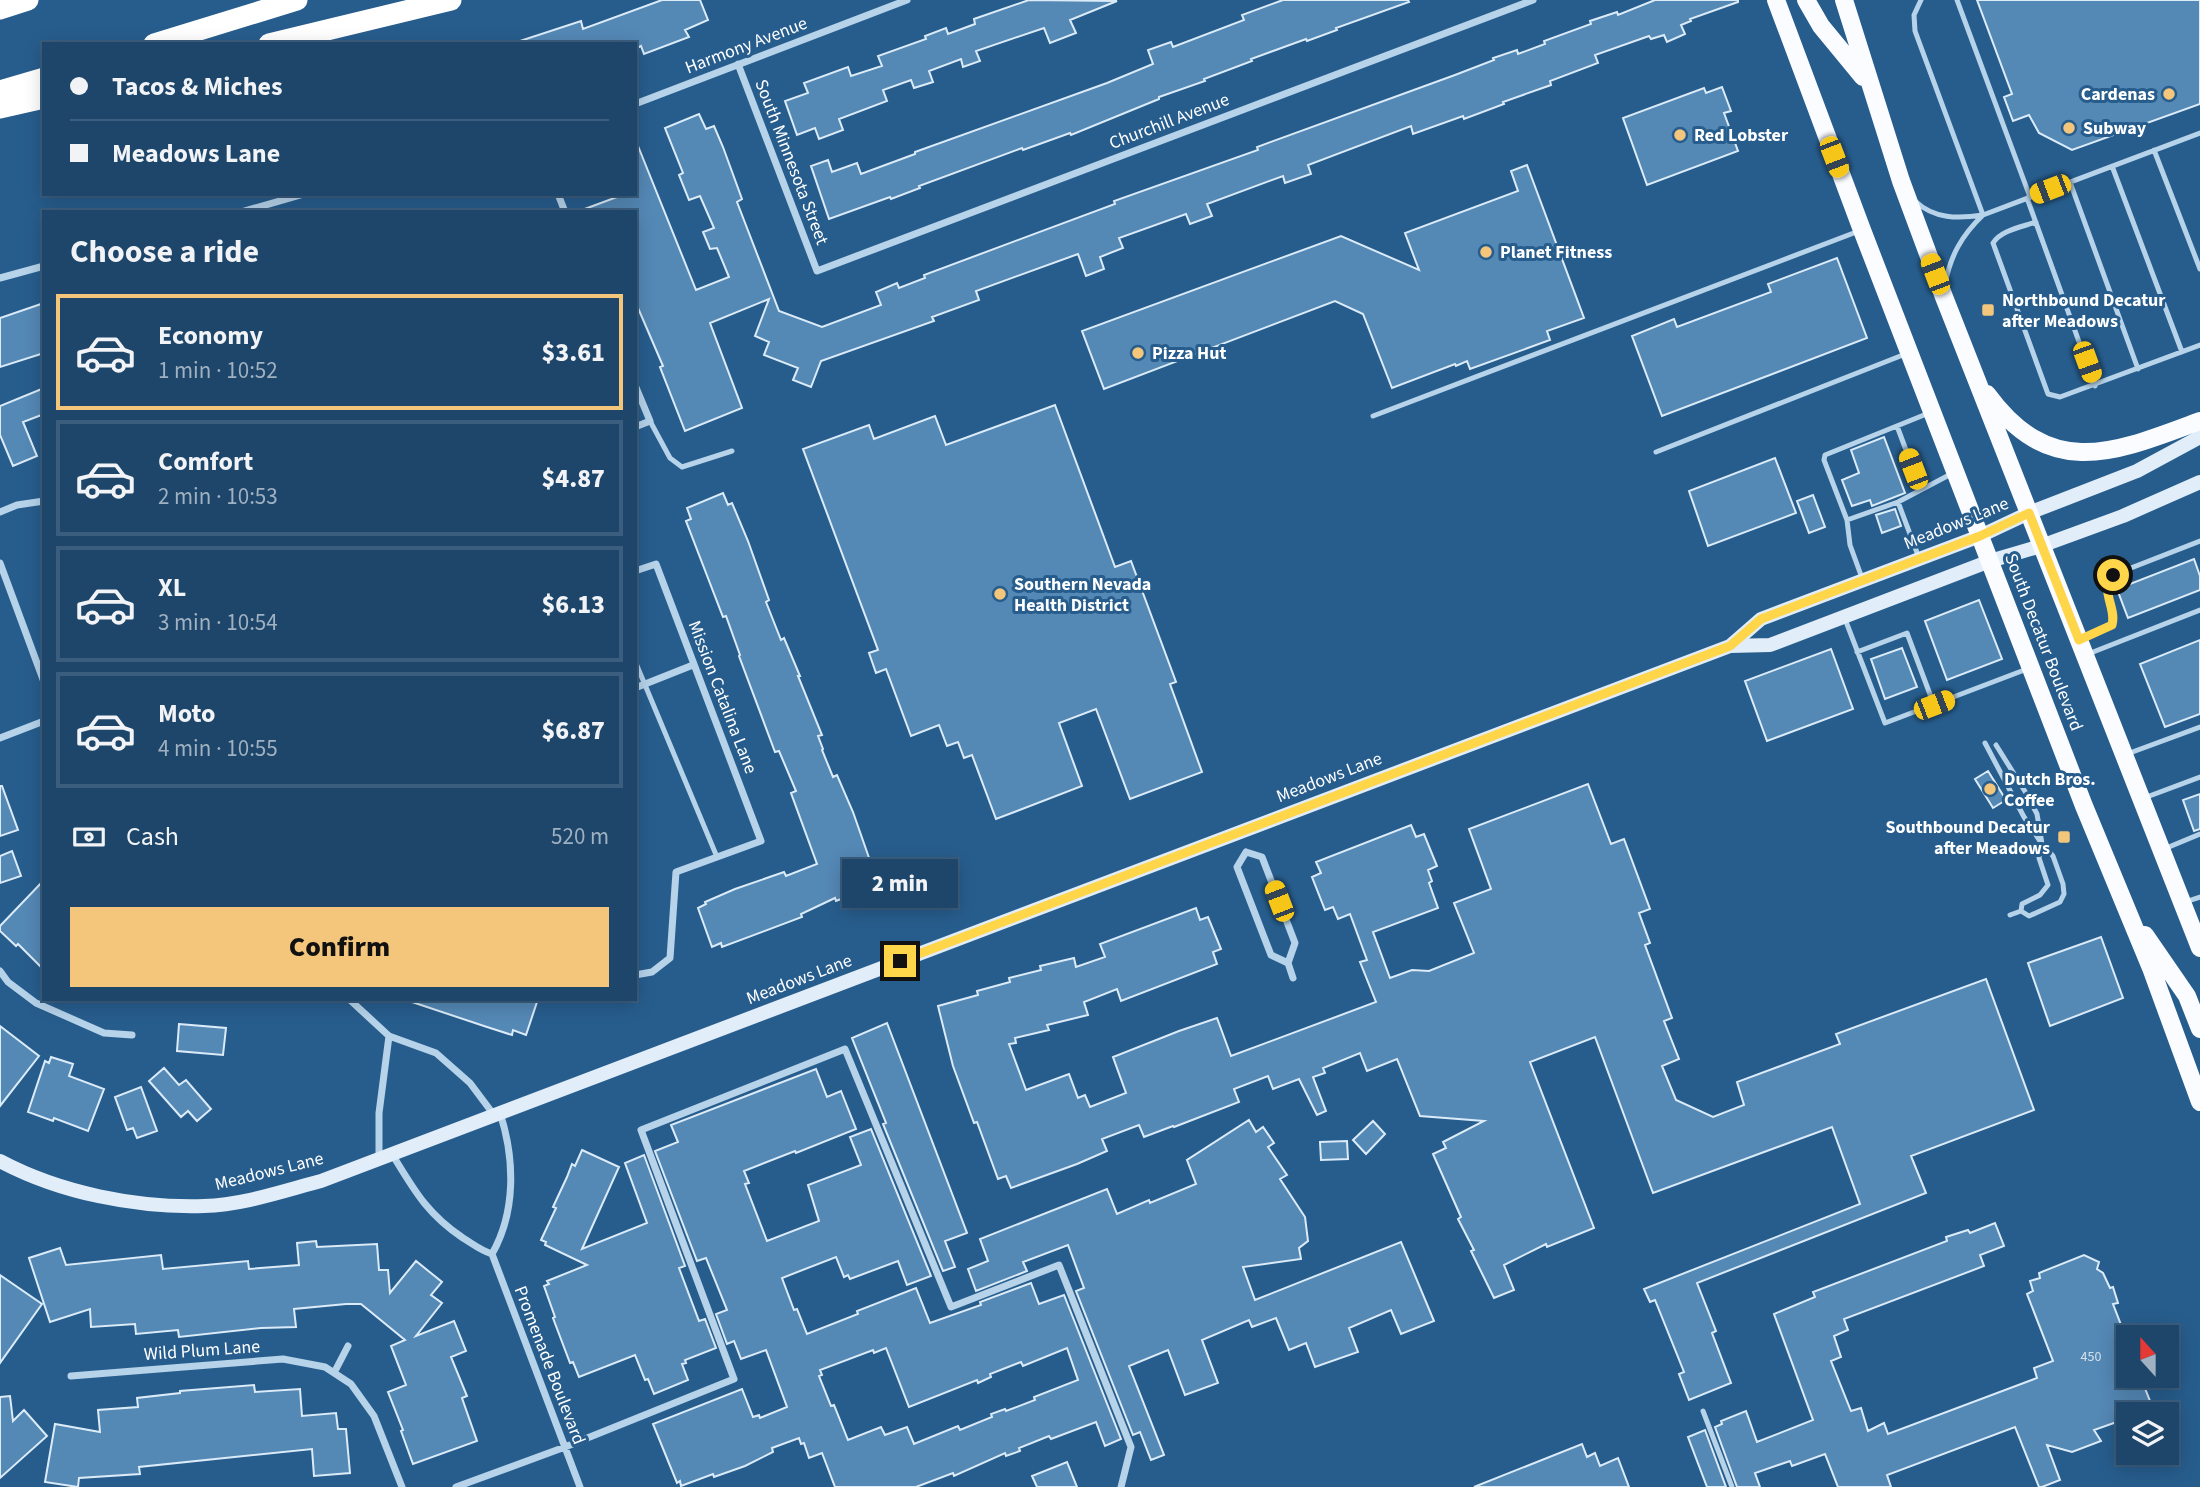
<!DOCTYPE html>
<meta charset="utf-8">
<style>
body{margin:0;font-family:"Source Sans 3",sans-serif;background:#2a5072;color:#f1f3f6;height:100vh;display:flex;flex-direction:column;font-size:26px;white-space:nowrap}
*{box-sizing:border-box;margin:0}
p{font-size:23px;color:#a0b1c1}
.icon{flex:none;width:38px;height:38px;fill:none;stroke:currentColor;stroke-width:2;stroke-linecap:round;stroke-linejoin:round}
.map{position:relative;flex:1;overflow:hidden}
.drawer{position:absolute;left:42px;top:210px;width:595px;height:791px;display:flex;flex-direction:column;background:#1d466a;border-radius:0px;box-shadow:0 4px 18px #0003,0 0 0 2px #3b5e7e}
.drawer>*{flex:none}
.banner{position:absolute;left:42px;top:42px;width:595px;height:154px;border-radius:0px;box-shadow:0 4px 18px #0003,0 0 0 2px #3b5e7e;display:grid;align-content:center;height:154px;padding:0 28px;background:#1d466a}
.needle{width:46px;rotate:339deg}
.buttons{position:absolute;left:2116px;top:1325px;display:grid;gap:14px}
.buttons a{display:grid;place-items:center;width:63px;height:63px;border-radius:0px;background:#1d466a;box-shadow:0 4px 18px #0003,0 0 0 2px #3b5e7e;font-size:35px}
.end{position:absolute;width:32px;height:32px;margin:-16px;border:9px solid #ffd54a;background:#111;box-shadow:0 0 0 4px #111}
.from{border-radius:50%}
.bubble{position:absolute;height:49px;border-radius:0px;background:#1d466a;box-shadow:0 4px 18px #0003,0 0 0 2px #3b5e7e;font-size:23px;font-weight:800;line-height:49px;text-align:center}
.car{position:absolute;width:21px;height:42px;margin:-21px -10px;border-radius:9px;box-shadow:0 0 5px 2px #0007;background:linear-gradient(#f5c518 24%,#345 0 40%,#f5c518 0 76%,#345 0 86%,#f5c518 0)}
.banner b{display:flex;align-items:center;gap:24px;height:66px;font-size:26px}
.banner b+b{border-top:2px solid #3b5e7e}
.banner i{width:18px;height:18px;background:#f1f3f6}
ul{padding:0;list-style:none}
li{display:flex;align-items:center;gap:21px;height:116px;margin:0 14px 10px;padding:0 14px;border:4px solid #3b5e7e;border-radius:0px}
li div{flex:1}
li b{display:block;font-size:26px}
li em{font-style:normal;font-weight:800}
li.on{border-color:#f3c67c}
li>.icon{width:63px;height:63px;stroke-width:1.5}
h2{padding:0 28px;font-size:32px;line-height:84px}
.pay{display:flex;align-items:center;gap:18px;height:77px;padding:0 28px;font-size:26px}
.pay p{margin-inline-start:auto}
.primary-button{display:flex;gap:14px;margin-top:auto;padding:14px 28px}
.primary-button a{flex:1;height:80px;border-radius:0px;background:#f3c67c;color:#111;font-size:28px;font-weight:800;line-height:80px;text-align:center}
.map>svg:first-child{display:block}
.building{fill:#5488b5;stroke:#dbebf8;stroke-width:2;fill-rule:evenodd}
.lines{fill:none;stroke-linecap:round;stroke-linejoin:round}
.lane{stroke:#b6d3ea;stroke-width:5}
.street{stroke:#b6d3ea;stroke-width:7}
.secondary{stroke:#e1edf9;stroke-width:14}
.primary{stroke:#fafcff;stroke-width:18}
.highway{stroke:#fff;stroke-width:21}
.route{stroke:#ffd54a;stroke-width:9}
.poi-dot{fill:#f3c67c;stroke:#275d8d;stroke-width:2.5}
.labels{text-anchor:middle;stroke-width:6;stroke-linejoin:round;paint-order:stroke}
.number-label{font-size:14px;fill:#d4e1ec}
.street-label{font-size:18px;fill:#fff;stroke:#275d8d}
.poi-label{font-size:18px;font-weight:bold;fill:#fff;stroke:#275d8d;text-anchor:start}
</style>
<div class="map">
<svg width="2200" height="1487" viewBox="0 0 2200 1487">
<rect width="100%" height="100%" fill="#275d8d"/>
<!-- building -->
<path class="building" d="M662,0H700L708,20L685,30L689,37L644,54L641,46L635,49V44H520V41L581,21L583,29Z
M1029,0L1117,1L1070,20L1076,33L1050,43L1044,28L976,51L980,61L963,67L961,59L929,71L933,82L914,88L911,80L883,90L887,101L839,119L843,130L819,139L815,128L797,135L785,101L808,93L804,83L848,67L851,76L882,66L878,56L926,39L925,36L946,28L948,34L975,24L974,19Z
M1283,0H1408L1409,2L1336,28L1337,30L1307,41L1306,39L1251,59L1252,61L1204,79L1205,81L1159,97V99L1071,135L1070,133L1023,150L1022,148L919,186L920,188L891,199L890,197L829,219L811,166L828,160L832,172L857,163L861,174L915,154V152L1107,83L1153,64L1148,50L1171,42L1173,47L1244,20L1242,15Z
M1655,0H1738V2L1690,19L1691,21L1681,25L1685,34L1667,42L1664,35L1651,39L1649,36L1595,55L1598,63L1550,81L1551,85L1503,102L1504,104L1464,119L1463,116L1413,134L1411,126L1308,165L1311,174L1285,183L1283,176L1207,204L1212,216L1190,224L1186,214L1119,238L1123,248L1100,257L1104,269L1086,276L1078,254L976,291L979,300L932,317L934,321L821,361L811,387L793,380L798,368L764,355L769,342L755,336L769,299L710,323L742,408L685,431L660,367L663,366L635,301V212H582V210L625,194H635L636,141L696,290L729,277L717,248L710,249L703,232L714,228L700,196L689,200L679,175L683,173L665,128L699,114L706,129L714,126L723,147L742,199L737,202L779,311L822,327L881,305L876,292L897,283L899,288L925,278L924,275L1115,204L1114,201L1258,150L1257,147L1455,75L1494,60L1493,58L1517,50L1518,54L1545,44L1544,41L1591,24L1590,21L1617,12L1618,15Z
M1977,0H2200V104L2072,150L2039,133L2029,115L2013,121L2004,97L2012,94Z
M1722,87L1731,111L1724,113L1738,151L1647,185L1623,118L1704,88L1706,93Z
M1527,165L1584,318L1547,331L1550,340L1470,369L1467,361L1456,366L1455,364L1392,388L1363,314L1335,301L1104,389L1082,331L1341,236L1419,270L1405,233L1518,191L1511,171Z
M1837,258L1867,338L1662,416L1632,336L1674,319L1677,327L1771,292L1768,284Z
M44,303V353L0,367V318Z
M44,388V414L23,422L37,456L13,466L0,435V406Z
M1055,405L1115,567L1131,561L1176,682L1170,684L1202,772L1130,799L1096,709L1059,723L1082,786L996,819L972,755L964,758L958,742L947,746L939,725L911,736L886,669L876,673L869,653L878,650L803,449L869,425L874,439L935,416L946,445Z
M1884,437L1905,493L1872,506L1870,500L1852,506L1842,480L1859,473L1851,450Z
M1775,458L1796,513L1708,546L1689,491Z
M723,493L728,505L732,503L748,541L769,600L766,602L781,640L784,638L800,676H798L822,735L818,736L823,749L822,750L833,777L837,775L853,812L874,872L871,873L876,886L836,901L835,898L801,914L802,917L722,947L721,943L712,947L698,908L706,904L705,902L735,889L784,872L786,876L817,864L791,793L796,791L779,751L775,752L739,656L740,655L726,616L723,617L686,521L691,519L687,508Z
M1813,495L1825,527L1809,533L1797,501Z
M1895,509L1901,526L1882,533L1876,515Z
M2194,559L2200,576V590L2128,618L2117,589Z
M1979,600L2002,659L1947,680L1925,621Z
M2200,640V714L2165,727L2140,664Z
M1902,648L1917,687L1885,699L1871,659Z
M1831,649L1853,709L1767,741L1745,681Z
M1988,771L2006,800L1993,808L1975,779Z
M1588,784L1611,844L1624,839L1650,909L1639,913L1650,943L1645,945L1672,1018L1664,1021L1679,1059L1662,1066L1676,1100L1713,1117L1744,1105L1737,1082L1840,1044L1836,1034L1986,979L2034,1110L1911,1156L1926,1193L1697,1283L1716,1331L1712,1333L1731,1383L1689,1400L1679,1374L1684,1372L1655,1300L1650,1302L1644,1289L1860,1204L1832,1127L1653,1193L1595,1037L1530,1062L1594,1228L1547,1247L1546,1244L1504,1265L1514,1290L1494,1298L1471,1251L1474,1250L1458,1219L1461,1217L1433,1154L1446,1148L1443,1142L1484,1121L1420,1116L1397,1059L1367,1071L1360,1053L1323,1068L1325,1073L1313,1077L1326,1111L1317,1115L1299,1079L1273,1089L1268,1076L1234,1089L1239,1102L1174,1127L1173,1126L1144,1137L1139,1125L1102,1139L1107,1151L1077,1164L1011,1188L1006,1176L998,1179L977,1122L974,1123L953,1066L938,1006L978,995L977,991L1010,982L1009,978L1041,970L1040,966L1074,958L1076,967L1105,957L1100,944L1196,908L1200,920L1208,917L1221,949L1213,952L1217,964L1121,1001L1117,989L1084,1002L1088,1015L1047,1025L1049,1030L1015,1038L1016,1043L1009,1044L1026,1090L1069,1074L1078,1098L1085,1095L1090,1107L1126,1093L1113,1057L1179,1031L1217,1018L1231,1056L1376,1002L1360,962L1367,960L1350,914L1338,919L1333,907L1325,910L1312,877L1321,873L1316,862L1411,825L1416,837L1424,834L1437,866L1428,870L1432,881L1429,883L1438,908L1373,932L1390,978L1412,970L1429,971L1474,953L1454,903L1491,889L1469,829Z
M0,786H2L18,830L0,836Z
M2200,794V829L2194,831L2183,800Z
M12,851L21,876L0,883V856Z
M44,880V970L18,944L16,946L0,931V926Z
M2101,937L2123,998L2050,1026L2028,963Z
M412,999H538L526,1035L513,1030L512,1035L487,1027L412,1002Z
M887,1023L967,1233L945,1241L955,1267L943,1271L883,1124L886,1123L852,1038Z
M179,1024L226,1028L223,1055L177,1051Z
M0,1026L39,1056L0,1106Z
M51,1057L73,1064L69,1076L104,1089L88,1131L54,1118L53,1121L28,1112L45,1061L49,1063Z
M164,1068L179,1085L186,1080L211,1109L197,1121L188,1111L181,1117L149,1081Z
M816,1069L827,1097L841,1091L856,1129L796,1153L795,1151L744,1171L749,1183L745,1184L767,1241L819,1221L808,1185L861,1165L850,1137L871,1129L931,1276L907,1285L898,1261L850,1279L848,1275L844,1277L836,1257L782,1278L794,1310L797,1309L807,1334L858,1314L857,1311L916,1288L930,1323L981,1305L980,1302L1031,1283L1039,1304L1064,1295L1121,1439L1105,1446L1096,1422L1051,1439L1049,1436L1019,1448L1020,1451L1006,1456L1005,1453L954,1476L953,1473L916,1487H835L822,1453L809,1458L804,1443L801,1444L799,1438L772,1448L773,1452L745,1466L714,1477L713,1474L681,1486L680,1481L677,1483L653,1424L742,1389L753,1417L759,1415L760,1418L787,1407L766,1350L741,1359L734,1341L727,1344L716,1314L727,1310L706,1258L697,1261L655,1151L678,1142L671,1125ZM886,1348L909,1407L977,1380L978,1383L991,1377L990,1374L1021,1362L1023,1366L1067,1348L1078,1380L1034,1397L1035,1400L1006,1411L1005,1409L991,1414L992,1417L960,1430L958,1426L914,1444L907,1427L885,1435L881,1427L848,1440L834,1405L831,1406L819,1376L822,1375L820,1370L873,1350L874,1353Z
M141,1087L157,1131L137,1138L133,1128L127,1130L115,1097Z
M1249,1120L1256,1132L1263,1127L1274,1143L1268,1147L1287,1175L1280,1179L1305,1217L1308,1241L1299,1248L1301,1259L1243,1267L1255,1300L1401,1242L1434,1321L1401,1334L1391,1310L1349,1328L1358,1352L1315,1367L1306,1343L1289,1350L1276,1318L1252,1327L1249,1320L1202,1340L1218,1383L1185,1395L1168,1350L1129,1366L1164,1455L1151,1460L1140,1432L1133,1435L1076,1291L1084,1288L1068,1245L1023,1262L1027,1271L976,1291L968,1269L988,1261L980,1239L1107,1189L1117,1214L1149,1200L1150,1203L1196,1184L1187,1160Z
M1373,1121L1385,1134L1366,1154L1353,1140Z
M1347,1141L1348,1159L1321,1160L1320,1142Z
M582,1150L619,1167L582,1249L647,1223L625,1163L644,1155L685,1266L679,1268L699,1321L705,1319L716,1348L685,1360L686,1363L682,1364L688,1380L654,1394L648,1379L645,1380L635,1355L579,1377L573,1362L570,1363L553,1318L555,1317L544,1286L549,1284L547,1281L587,1265L545,1245L546,1242L541,1240L556,1208L553,1207L567,1177L572,1164L575,1166Z
M1995,1223L2004,1246L1980,1255L1984,1266L1844,1319L1848,1330L1834,1336L1841,1357L1831,1361L1851,1411L1861,1408L1868,1431L1884,1423L1888,1434L2037,1378L2034,1368L2053,1361L2027,1294L2033,1291L2030,1281L2040,1278L2039,1273L2084,1255L2099,1262L2097,1269L2103,1273L2110,1288L2113,1287L2118,1303L2113,1304L2128,1343V1376H2140L2150,1401L2144,1414H2128V1418L2094,1430L2101,1441L2072,1452L2047,1445L2060,1480L2042,1487H2039L2015,1427L1887,1475L1891,1487H1838L1825,1454L1792,1466L1790,1461L1755,1473L1760,1487H1737L1715,1427L1722,1424L1721,1421L1746,1411L1757,1442L1813,1420L1774,1314L1815,1297L1813,1292L1947,1241L1946,1237L1968,1230L1970,1233Z
M316,1241L317,1247L377,1244L379,1270H388L390,1293L416,1261L442,1282L431,1295L442,1303L416,1336L454,1321L466,1351L451,1357L467,1396L462,1398L477,1441L413,1464L401,1431L403,1430L388,1392L406,1385L391,1346L405,1340L361,1304H346L294,1309L296,1327L261,1328L179,1337L178,1330L136,1334L135,1324L91,1327L90,1309L50,1322L29,1258L60,1248L66,1265L161,1255L163,1269L248,1261L249,1269L299,1265L297,1243Z
M0,1275L42,1304L0,1363Z
M254,1385L255,1392L300,1389L302,1416L336,1413L338,1429H346L350,1473L314,1476L312,1449L139,1467L140,1474L79,1478L78,1487L45,1482L55,1424L100,1432L98,1410L138,1407L137,1398L180,1393V1391Z
M10,1396L13,1421L24,1410L47,1436L0,1478V1397Z
M1705,1430L1726,1487H1707L1688,1437Z
M1582,1444L1587,1457L1595,1453L1600,1466L1618,1458L1629,1487H1474Z
M1067,1462L1077,1487H1037L1032,1476Z"/>
<g class="lines">
<!-- lane -->
<path class="lane" d="M1921,0L1914,15L1915,31L1983,215
M1957,0L2030,197
M2154,150L2200,269
M2112,166L2182,352
M2070,182L2138,369
M2027,198L2095,386
M1915,201C1934,219 1958,219 1983,215L2200,133
M2036,222C2022,227 2001,230 1993,243L2048,394L2060,397L2200,345
M1945,285C1950,256 1962,235 1983,215
M1929,413L1825,455L1824,460L1847,520L1898,502L1953,473
M1373,416L1859,231
M650,421L670,458L682,467L732,451
M1897,426L1921,490
M1656,452L1908,353
M1898,502L1919,558
M1847,520L1850,545L1862,578
M1845,619L1885,723L2027,669
M2083,638L2112,625C2118,608 2099,590 2113,575L2200,541
M1857,652L1907,633L1934,705
M2088,654L2200,610
M635,661L717,857
M1985,743L2024,817L2042,844L2053,856L2063,884L2064,894L2060,902L2029,916L2021,911L2010,915
M1996,745L2026,793L2037,814L2042,844L2039,858L2048,885L2040,895L2022,904L2021,911
M2127,754L2200,727
M2144,798L2200,777
M2164,849L2200,834
M2185,902L2200,897
M1703,1411L1732,1487"/>
<!-- street -->
<path class="street" d="M738,64L817,271L1533,0
M635,104L907,0
M558,194L565,212
M241,212L304,194
M0,278L44,266
M635,385L650,421L635,427
M0,512L17,505L44,501
M0,563L44,682
M635,571L656,564L761,841L676,872L670,958L652,972L635,975
M635,688L693,665
M0,738L44,721
M1246,852L1262,857L1295,943L1288,963L1293,978
M1246,852L1237,867L1271,955L1288,963
M0,971L8,982L36,1003L104,1033L132,1035
M349,999L389,1036L436,1053L470,1083L494,1115
M500,1113C515,1159 516,1212 492,1254L580,1487
M392,1154C414,1190 427,1214 463,1238C473,1244 480,1250 492,1254
M379,1158V1113L389,1036
M334,1373L348,1346
M71,1376L283,1359L325,1367L351,1384L374,1416L402,1487
M456,1487L565,1447L734,1379L641,1130L845,1049L951,1307L1059,1265L1131,1447L1121,1487"/>
<!-- secondary -->
<path class="secondary" d="M1730,646L1761,619L1980,536L2029,513L2137,471L2200,437
M0,1161C60,1193 136,1208 204,1206C243,1205 283,1191 321,1181L1730,646L1770,645L1990,561L2041,546L2123,516L2200,482"/>
<!-- primary -->
<path class="primary" d="M1776,0L1862,230L2084,806L2151,968L2200,1102
M1806,0L1821,26L1863,77
M1844,0L1901,181L1944,297L2200,948
M1987,394C2051,481 2114,453 2200,421
M2145,935L2187,996L2200,1029"/>
<!-- highway -->
<path class="highway" d="M0,9L28,0
M154,44L297,0
M269,44L451,0
M0,91L44,78
M0,108L44,98"/>
</g>
<g class="lines">
<!-- route -->
<path class="route" d="M900,961L1730,646L1761,619L1980,536L2029,513L2079,640L2112,625C2117,608 2099,590 2113,575"/>
</g>
<!-- markers -->
<g class="poi-dot">
<circle cx="2169" cy="94" r="7"/>
<circle cx="2069" cy="128" r="7"/>
<circle cx="1680" cy="135" r="7"/>
<circle cx="1486" cy="252" r="7"/>
<rect x="1981" y="303" width="14" height="14" rx="3.5"/>
<circle cx="1138" cy="353" r="7"/>
<circle cx="1000" cy="594" r="7"/>
<circle cx="1990" cy="789" r="7"/>
<rect x="2057" y="830" width="14" height="14" rx="3.5"/>
</g>
<g class="labels">
<!-- number labels -->
<g class="number-label">
<text x="2091" y="1361">450</text>
</g>
<!-- street labels -->
<g class="street-label">
<text transform="translate(746 45) rotate(-21)" y="6">Harmony Avenue</text>
<text transform="translate(1169 121) rotate(-21)" y="6">Churchill Avenue</text>
<text transform="translate(792 162) rotate(69)" y="6">South Minnesota Street</text>
<text transform="translate(1956 523) rotate(-22)" y="6">Meadows Lane</text>
<text transform="translate(2044 642) rotate(69)" y="6">South Decatur Boulevard</text>
<text transform="translate(723 697) rotate(69)" y="6">Mission Catalina Lane</text>
<text transform="translate(1329 777) rotate(-21)" y="6">Meadows Lane</text>
<text transform="translate(799 979) rotate(-21)" y="6">Meadows Lane</text>
<text transform="translate(269 1171) rotate(-14)" y="6">Meadows Lane</text>
<text transform="translate(202 1350) rotate(-4)" y="6">Wild Plum Lane</text>
<text transform="translate(550 1365) rotate(69)" y="6">Promenade Boulevard</text>
</g>
<!-- poi labels -->
<g class="poi-label">
<text x="2155" y="100" text-anchor="end">Cardenas</text>
<text x="2083" y="134">Subway</text>
<text x="1694" y="141">Red Lobster</text>
<text x="1500" y="258">Planet Fitness</text>
<text x="2002" y="306">Northbound Decatur<tspan x="2002" dy="21">after Meadows</tspan></text>
<text x="1152" y="359">Pizza Hut</text>
<text x="1014" y="590">Southern Nevada<tspan x="1014" dy="21">Health District</tspan></text>
<text x="2004" y="785">Dutch Bros.<tspan x="2004" dy="21">Coffee</tspan></text>
<text x="2050" y="833" text-anchor="end">Southbound Decatur<tspan x="2050" dy="21">after Meadows</tspan></text>
</g>
</g>
</svg>
<div class="buttons">
<a><svg class="needle" viewBox="-14 -14 28 28"><path d="M0-13l5 13h-10z" fill="#e53935"/><path d="M0 13l5-13h-10z" fill="#a0b1c1"/></svg></a>
<a><svg class="icon" aria-label="layers" viewBox="0 0 24 24"><path d="M12 4l9 5-9 5-9-5zM3 14l9 5 9-5"/></svg></a>
</div>
<i class="end from" style="left:2113px;top:575px"></i>
<i class="end" style="left:900px;top:961px"></i>
<div class="bubble" style="left:842px;top:859px;width:116px">2 min</div>
<i class="car" style="left:1834px;top:157px;rotate:159deg"></i>
<i class="car" style="left:2050px;top:189px;rotate:249deg"></i>
<i class="car" style="left:1935px;top:274px;rotate:339deg"></i>
<i class="car" style="left:2087px;top:362px;rotate:160deg"></i>
<i class="car" style="left:1913px;top:469px;rotate:339deg"></i>
<i class="car" style="left:1934px;top:705px;rotate:69deg"></i>
<i class="car" style="left:1279px;top:901px;rotate:339deg"></i>
<div class="banner">
<b><i class="from"></i>Tacos &amp; Miches</b>
<b><i></i>Meadows Lane</b>
</div>
<section class="drawer">
<h2>Choose a ride</h2>
<ul>
<li class="on"><svg class="icon" aria-label="car" viewBox="0 0 24 24"><path d="M5 17H2v-5l4-1 3-4h7l3 4 3 1v5h-3M9 17h6M6 11h13"/><circle cx="7" cy="17" r="2"/><circle cx="17" cy="17" r="2"/></svg><div><b>Economy</b><p>1 min · 10:52</p></div><em>$3.61</em></li>
<li><svg class="icon" aria-label="car" viewBox="0 0 24 24"><path d="M5 17H2v-5l4-1 3-4h7l3 4 3 1v5h-3M9 17h6M6 11h13"/><circle cx="7" cy="17" r="2"/><circle cx="17" cy="17" r="2"/></svg><div><b>Comfort</b><p>2 min · 10:53</p></div><em>$4.87</em></li>
<li><svg class="icon" aria-label="car" viewBox="0 0 24 24"><path d="M5 17H2v-5l4-1 3-4h7l3 4 3 1v5h-3M9 17h6M6 11h13"/><circle cx="7" cy="17" r="2"/><circle cx="17" cy="17" r="2"/></svg><div><b>XL</b><p>3 min · 10:54</p></div><em>$6.13</em></li>
<li><svg class="icon" aria-label="car" viewBox="0 0 24 24"><path d="M5 17H2v-5l4-1 3-4h7l3 4 3 1v5h-3M9 17h6M6 11h13"/><circle cx="7" cy="17" r="2"/><circle cx="17" cy="17" r="2"/></svg><div><b>Moto</b><p>4 min · 10:55</p></div><em>$6.87</em></li>
</ul>
<div class="pay"><svg class="icon" aria-label="cash" viewBox="0 0 24 24"><path d="M3 7h18v10H3z"/><circle cx="12" cy="12" r="2"/></svg>Cash<p>520 m</p></div>
<div class="primary-button"><a>Confirm</a></div>
</section>
</div>
